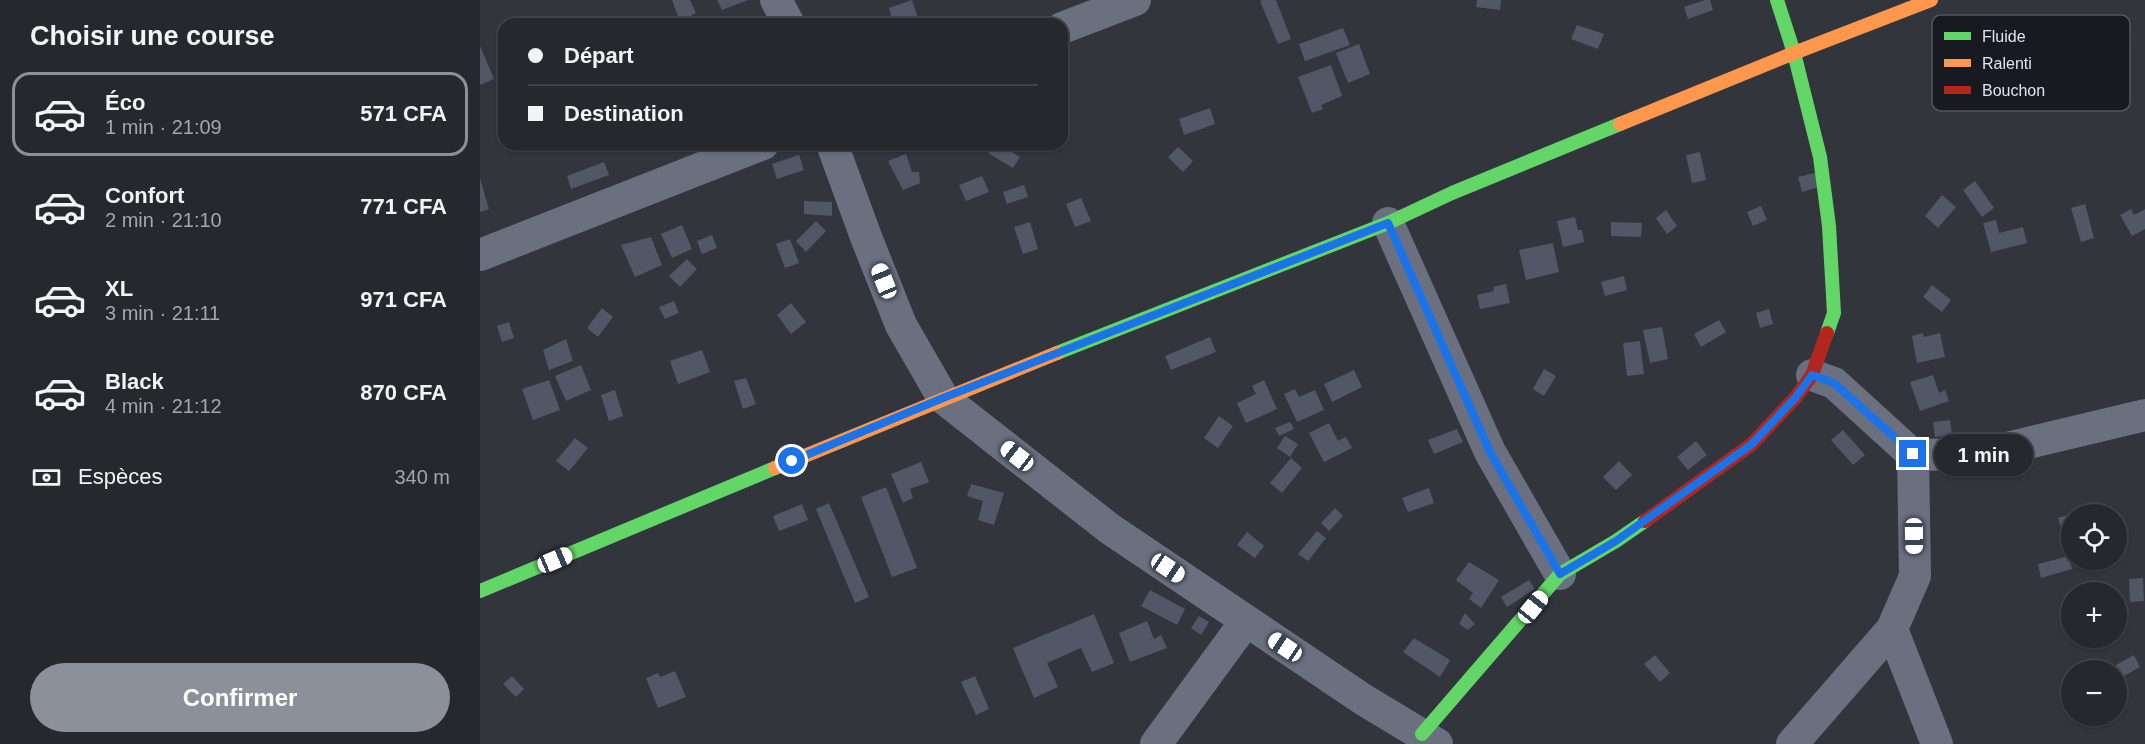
<!DOCTYPE html>
<html lang="fr">
<meta charset="utf-8">
<style>
body{margin:0;font-family:Helvetica,sans-serif;background:#2e3035;color:#f1f3f6;height:100vh;display:flex;flex-direction:column;font-size:22px;white-space:nowrap}
*{box-sizing:border-box;margin:0}
p{font-size:20px;color:#a4a6aa}
.icon{flex:none;width:33px;height:33px;fill:none;stroke:currentColor;stroke-width:2;stroke-linecap:round;stroke-linejoin:round}
.map{position:relative;flex:1;overflow:hidden}
.sheet{display:flex;flex-direction:column;background:#26282d;width:480px}
.sheet>*{flex:none}
.guide{position:absolute;left:18px;top:18px;width:570px;height:132px;border-radius:18px;box-shadow:0 2px 4px #0004,0 0 0 2px #424449;display:grid;align-content:center;height:132px;padding:0 30px;background:#26282d}
.controls{position:absolute;left:1581px;top:504px;display:grid;gap:12px}
.controls a{display:grid;place-items:center;width:66px;height:66px;border-radius:50%;background:#26282d;box-shadow:0 2px 4px #0004,0 0 0 2px #424449;font-size:30px}
.end{position:absolute;width:27px;height:27px;margin:-14px;border:8px solid #1a73e8;background:#fff;box-shadow:0 0 0 3px #fff}
.from{border-radius:50%}
.bubble{position:absolute;height:42px;border-radius:21px;background:#26282d;box-shadow:0 2px 4px #0004,0 0 0 2px #424449;font-size:20px;font-weight:700;line-height:42px;text-align:center}
.car{position:absolute;width:18px;height:36px;margin:-18px -9px;border-radius:8px;box-shadow:0 0 4px 2px #0007;background:linear-gradient(#fff 24%,#345 0 40%,#fff 0 76%,#345 0 86%,#fff 0)}
.guide b{display:flex;align-items:center;gap:21px;height:57px;font-size:22px}
.guide b+b{border-top:2px solid #424449}
.guide i{width:15px;height:15px;background:#f1f3f6}
ul{padding:0;list-style:none}
li{display:flex;align-items:center;gap:18px;height:84px;margin:0 12px 9px;padding:0 18px;border:3px solid transparent;border-radius:18px}
li div{flex:1}
li b{display:block;font-size:22px}
li em{font-style:normal;font-weight:700}
li.current{border-color:#8c9099}
li>.icon{width:54px;height:54px;stroke-width:1.5}
h2{padding:0 30px;font-size:27px;line-height:72px}
.pay{display:flex;align-items:center;gap:15px;height:66px;padding:0 30px;font-size:22px}
.pay p{margin-inline-start:auto}
.cta{display:flex;gap:12px;margin-top:auto;padding:12px 30px}
.cta a{flex:1;height:69px;border-radius:36px;background:#8c9099;color:#fff;font-size:24px;font-weight:700;line-height:69px;text-align:center}
main{display:flex;flex:1;min-height:0}
.map>svg:first-child{display:block}
.building{fill:#515767}
.lines{fill:none;stroke-linecap:round;stroke-linejoin:round}
.street{stroke:#6a7080;stroke-width:32}
.fast{stroke:#63d668;stroke-width:14}
.slow{stroke:#ff974d;stroke-width:14}
.jam{stroke:#b3261e;stroke-width:14}
.route{stroke:#1a73e8;stroke-width:8}
.key{fill:#181a21;stroke:#54565e;stroke-width:1.5}
.key-label{font-size:16px;fill:#e0e3ed}
</style>
<main>
<section class="sheet">
<h2>Choisir une course</h2>
<ul>
<li class="current"><svg class="icon" aria-label="car" viewBox="0 0 24 24"><path d="M5 17H2v-5l4-1 3-4h7l3 4 3 1v5h-3M9 17h6M6 11h13"/><circle cx="7" cy="17" r="2"/><circle cx="17" cy="17" r="2"/></svg><div><b>Éco</b><p>1 min · 21:09</p></div><em>571 CFA</em></li>
<li><svg class="icon" aria-label="car" viewBox="0 0 24 24"><path d="M5 17H2v-5l4-1 3-4h7l3 4 3 1v5h-3M9 17h6M6 11h13"/><circle cx="7" cy="17" r="2"/><circle cx="17" cy="17" r="2"/></svg><div><b>Confort</b><p>2 min · 21:10</p></div><em>771 CFA</em></li>
<li><svg class="icon" aria-label="car" viewBox="0 0 24 24"><path d="M5 17H2v-5l4-1 3-4h7l3 4 3 1v5h-3M9 17h6M6 11h13"/><circle cx="7" cy="17" r="2"/><circle cx="17" cy="17" r="2"/></svg><div><b>XL</b><p>3 min · 21:11</p></div><em>971 CFA</em></li>
<li><svg class="icon" aria-label="car" viewBox="0 0 24 24"><path d="M5 17H2v-5l4-1 3-4h7l3 4 3 1v5h-3M9 17h6M6 11h13"/><circle cx="7" cy="17" r="2"/><circle cx="17" cy="17" r="2"/></svg><div><b>Black</b><p>4 min · 21:12</p></div><em>870 CFA</em></li>
</ul>
<div class="pay"><svg class="icon" aria-label="cash" viewBox="0 0 24 24"><path d="M3 7h18v10H3z"/><circle cx="12" cy="12" r="2"/></svg>Espèces<p>340 m</p></div>
<div class="cta"><a>Confirmer</a></div>
</section>
<div class="map">
<svg width="1665" height="744" viewBox="0 0 1665 744">
<rect width="100%" height="100%" fill="#32353c"/>
<!-- building -->
<path class="building" d="M192,0H210L216,13L200,22Z
M237,0H268L242,10Z
M432,0L440,24H414L409,8Z
M783,0H796L811,39L798,44L780,1Z
M997,0H1021L1020,10L996,7Z
M1225,0H1230L1233,10L1208,19L1204,7Z
M1097,25L1124,34L1118,49L1091,39Z
M863,28L870,45L825,61L819,44Z
M1648,28L1651,43L1621,50L1618,34Z
M879,44L890,74L868,83L856,53Z
M0,46L14,79L0,85Z
M851,65L862,96L841,105L843,109L832,113L818,77Z
M730,108L735,124L704,135L699,119Z
M514,144H520L540,157L533,168L508,153Z
M698,147L713,161L703,172L688,157Z
M1220,152L1226,180L1212,183L1206,155Z
M426,154L432,172H439L440,183L423,190L408,161Z
M319,155L324,170L297,179L292,164Z
M124,162L129,175L91,189L87,176Z
M1342,171L1346,185L1322,192L1318,177Z
M502,176L509,192L486,201L479,185Z
M0,178L9,209L0,212Z
M1495,181L1514,208L1502,217L1483,190Z
M544,185L548,197L527,204L523,192Z
M1462,195L1476,207L1458,228L1445,216Z
M601,198L611,221L595,227L586,204Z
M324,201L352,202V216L324,214Z
M1605,204L1614,238L1601,242L1591,208Z
M1281,206L1287,220L1273,226L1267,212Z
M1651,209L1654,215L1665,209V229L1652,236L1640,215Z
M1186,210L1197,226L1187,234L1176,218Z
M1095,217L1098,230H1102L1104,242L1083,247L1077,221Z
M1516,220L1519,233L1543,227L1547,243L1511,252L1503,223Z
M336,221L346,231L326,252L316,241Z
M550,222L558,249L543,254L534,227Z
M1131,222L1162,223L1161,237L1131,236Z
M202,225L212,249L192,258L181,234Z
M232,235L237,248L222,254L217,241Z
M171,237L182,265L155,277L141,245Z
M310,239L319,263L305,268L296,244Z
M1073,243L1079,272L1046,280L1039,250Z
M207,259L217,269L200,287L189,276Z
M1144,276L1147,290L1125,296L1121,282Z
M1026,284L1030,303L1000,309L997,295L1014,291L1013,287Z
M1452,285L1471,300L1462,312L1443,297Z
M194,301L199,313L185,319L179,307Z
M311,303L326,322L311,334L297,315Z
M122,308L133,317L118,337L107,328Z
M1289,309L1293,324L1280,328L1276,313Z
M1239,320L1246,332L1221,347L1214,334Z
M29,322L34,338L22,342L17,326Z
M1182,327L1188,359L1170,363L1163,330Z
M1443,333L1444,337L1460,333L1465,357L1437,363L1432,336Z
M730,337L736,352L691,370L685,356Z
M86,339L93,361L69,370L63,350Z
M1160,341L1164,374L1147,376L1143,343Z
M222,350L230,372L198,384L190,361Z
M101,365L111,390L86,401L75,376Z
M1064,369L1076,376L1064,396L1053,389Z
M874,370L882,387L852,402L844,384Z
M1453,375L1459,393L1465,390L1469,401L1440,411L1430,382Z
M266,378L276,404L263,409L254,381Z
M69,380L80,410L53,420L42,389Z
M784,380L797,409L766,423L757,403L776,394L772,386Z
M815,389L819,397L835,390L844,410L817,422L804,394Z
M135,390L143,416L129,421L121,395Z
M739,416L753,426L738,448L724,438Z
M1470,420L1472,435L1455,437L1453,422Z
M810,422L814,429L799,436L795,428Z
M849,423L858,441L866,437L872,448L844,462L829,433Z
M977,429L983,442L954,454L948,440Z
M1363,430L1385,455L1373,465L1351,440Z
M805,436L818,444L810,457L797,448Z
M95,438L108,448L89,471L76,461Z
M1216,441L1227,455L1208,470L1197,457Z
M811,458L822,468L802,493L790,483Z
M1139,461L1152,475L1136,490L1123,477Z
M441,462L449,482L430,489L433,498L423,503L411,474Z
M491,484L524,493L514,525L498,520L503,501L487,496Z
M406,487L437,568L412,577L381,497Z
M949,488L954,503L928,512L922,498Z
M349,503L389,597L375,603L336,509Z
M322,504L328,520L299,531L293,516Z
M855,508L863,516L849,531L841,523Z
M1600,511L1601,514H1592V545L1587,546L1578,518Z
M837,531L846,538L828,561L818,554Z
M767,532L784,546L775,558L757,545Z
M1589,556L1592,569L1561,578L1558,564Z
M989,562L1019,580L1001,608L989,599L993,593L976,580Z
M1663,578L1664,601L1650,602L1649,579Z
M1049,580L1055,589L1027,607L1021,597Z
M670,590L705,609L697,625L661,606Z
M985,613L995,624L988,630L979,624Z
M614,614L634,663L612,672L601,648L567,663L578,687L554,698L533,648Z
M719,616L729,622L721,635L711,628Z
M667,621L674,639L681,635L687,648L650,662L639,633Z
M934,638L970,660L960,677L923,652Z
M1175,655L1190,673L1180,682L1164,664Z
M1654,655L1660,667L1642,677L1636,665Z
M195,671L206,697L178,708L166,678L178,673L180,677Z
M32,676L44,689L36,697L23,684Z
M495,676L509,709L496,715L481,682Z"/>
<g class="lines">
<!-- street -->
<path class="street" d="M296,0L309,24
M582,28L655,0
M352,144L386,237L421,325L463,398L630,529L884,700L957,744
M908,223L1010,452L1080,574
M0,255L283,144
M1332,375L1354,383L1433,455L1502,454L1665,415
M1433,455L1435,576L1412,629L1457,744
M676,744L766,621
M1312,744L1412,629"/>
<!-- fast -->
<path class="fast" d="M1297,0L1314,53L1340,157L1349,226L1354,313L1347,333
M577,353L908,223L972,193L1140,124
M0,591L295,468
M942,734L1080,574L1136,541L1165,521"/>
<!-- slow -->
<path class="slow" d="M1140,124L1314,53L1451,0
M295,468L577,353"/>
<!-- jam -->
<path class="jam" d="M1165,521L1272,444L1316,397L1332,375L1347,333"/>
</g>
<g class="lines">
<!-- route -->
<path class="route" d="M312,461L463,398L908,223L1010,452L1080,574L1136,541L1272,444L1316,397L1332,375L1354,383L1433,454"/>
</g>
<!-- legend -->
<rect x="1452" y="15" width="198" height="96" rx="9" class="key"/>
<rect x="1464" y="32" width="27" height="8" fill="#63d668"/>
<rect x="1464" y="59" width="27" height="8" fill="#ff974d"/>
<rect x="1464" y="86" width="27" height="8" fill="#b3261e"/>
<g class="key-label">
<text x="1502" y="42">Fluide</text>
<text x="1502" y="69">Ralenti</text>
<text x="1502" y="96">Bouchon</text>
</g>
</svg>
<div class="controls">
<a><svg class="icon" aria-label="locate" viewBox="0 0 24 24"><circle cx="12" cy="12" r="6"/><path d="M12 2v4M12 18v4M2 12h4M18 12h4"/></svg></a>
<a>+</a>
<a>−</a>
</div>
<i class="end from" style="left:312px;top:461px"></i>
<i class="end" style="left:1433px;top:454px"></i>
<div class="bubble" style="left:1454px;top:434px;width:99px">1 min</div>
<i class="car" style="left:404px;top:281px;rotate:338deg"></i>
<i class="car" style="left:537px;top:456px;rotate:308deg"></i>
<i class="car" style="left:1434px;top:536px;rotate:179deg"></i>
<i class="car" style="left:75px;top:560px;rotate:67deg"></i>
<i class="car" style="left:688px;top:568px;rotate:124deg"></i>
<i class="car" style="left:1053px;top:607px;rotate:39deg"></i>
<i class="car" style="left:805px;top:647px;rotate:304deg"></i>
<div class="guide">
<b><i class="from"></i>Départ</b>
<b><i></i>Destination</b>
</div>
</div>
</main>
